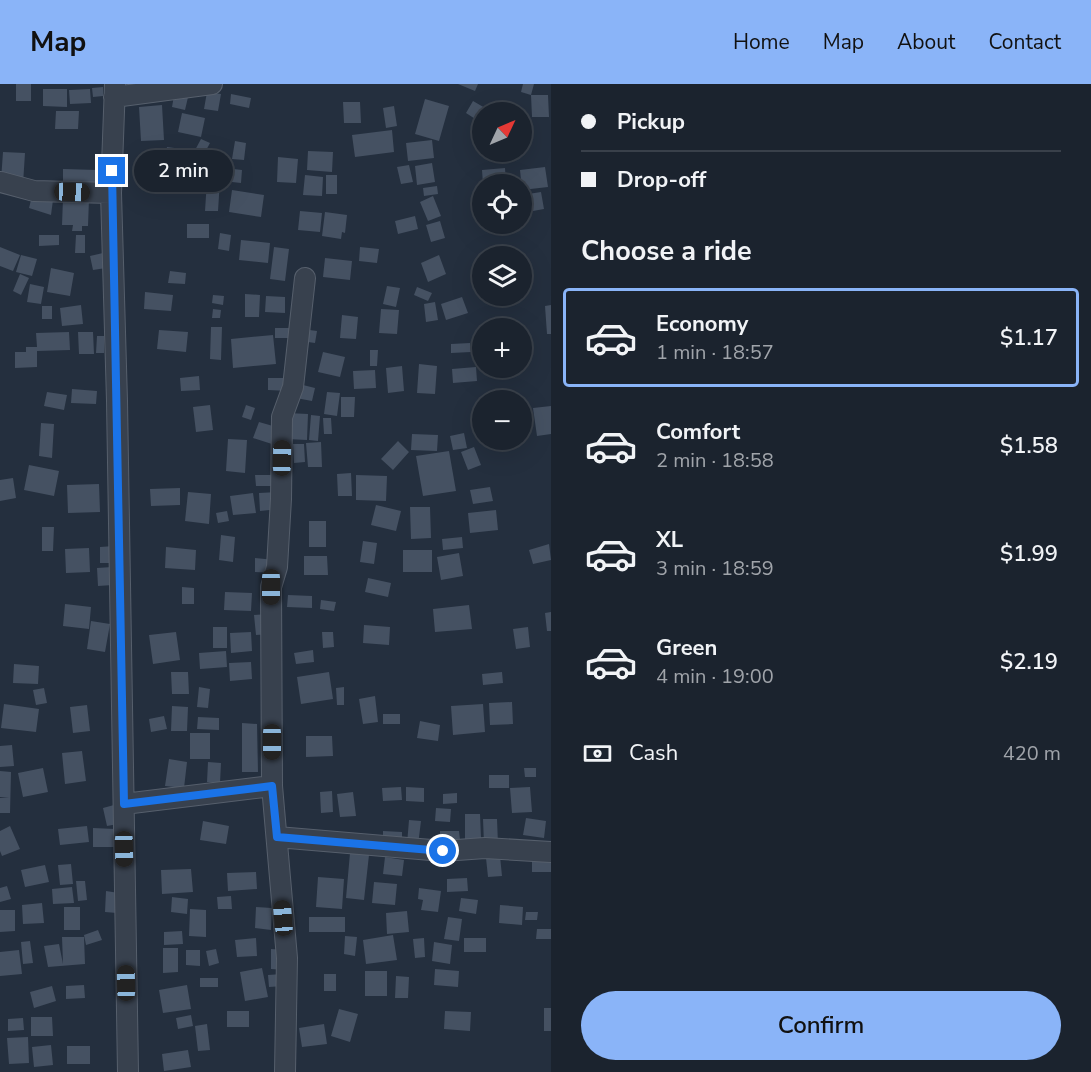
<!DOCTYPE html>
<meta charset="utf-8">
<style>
body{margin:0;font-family:"Nunito Sans",sans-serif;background:#242b36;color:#f1f3f6;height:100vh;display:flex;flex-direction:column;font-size:22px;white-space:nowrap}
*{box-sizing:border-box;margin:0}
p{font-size:20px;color:#a0a4aa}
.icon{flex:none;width:33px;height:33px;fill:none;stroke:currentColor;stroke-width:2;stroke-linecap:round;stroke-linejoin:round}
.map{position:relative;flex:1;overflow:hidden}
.side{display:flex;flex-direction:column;background:#1b232e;width:540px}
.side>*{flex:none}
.banner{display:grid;align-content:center;height:132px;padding:0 30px;background:#1b232e}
.needle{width:39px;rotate:46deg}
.controls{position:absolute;left:472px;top:18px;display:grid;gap:12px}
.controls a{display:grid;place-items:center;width:60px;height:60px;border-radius:50%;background:#1b232e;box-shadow:0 6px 24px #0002,0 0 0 2px #39404a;font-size:30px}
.end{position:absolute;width:27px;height:27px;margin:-14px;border:8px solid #1a73e8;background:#fff;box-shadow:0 0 0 3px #fff}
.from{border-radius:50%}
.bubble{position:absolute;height:42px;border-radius:21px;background:#1b232e;box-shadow:0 6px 24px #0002,0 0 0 2px #39404a;font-size:20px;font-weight:600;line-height:42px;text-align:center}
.car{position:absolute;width:18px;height:36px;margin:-18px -9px;border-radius:8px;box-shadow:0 0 4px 2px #0007;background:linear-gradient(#222 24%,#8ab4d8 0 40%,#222 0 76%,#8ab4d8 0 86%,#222 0)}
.banner b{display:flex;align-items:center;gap:21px;height:57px;font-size:22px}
.banner b+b{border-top:2px solid #39404a}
.banner i{width:15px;height:15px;background:#f1f3f6}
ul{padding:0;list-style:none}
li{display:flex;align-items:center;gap:18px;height:99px;margin:0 12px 9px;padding:0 18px;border:3px solid transparent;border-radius:6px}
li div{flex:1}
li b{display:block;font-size:22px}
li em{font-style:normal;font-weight:600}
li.on{border-color:#8ab4f8}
li>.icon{width:54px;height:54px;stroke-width:1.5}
h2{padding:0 30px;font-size:27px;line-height:72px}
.pay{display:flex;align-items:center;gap:15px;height:66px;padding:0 30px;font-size:22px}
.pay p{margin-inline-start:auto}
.primary-button{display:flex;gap:12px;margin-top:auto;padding:12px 30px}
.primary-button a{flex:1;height:69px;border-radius:36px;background:#8ab4f8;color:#111;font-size:24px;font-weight:600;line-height:69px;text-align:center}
header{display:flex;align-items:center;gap:36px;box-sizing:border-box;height:84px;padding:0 30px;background:#8ab4f8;color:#111}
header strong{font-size:28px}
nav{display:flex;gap:33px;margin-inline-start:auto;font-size:21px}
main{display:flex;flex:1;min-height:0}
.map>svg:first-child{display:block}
.building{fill:#455162}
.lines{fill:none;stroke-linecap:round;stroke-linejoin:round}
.minor-casing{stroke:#565f6c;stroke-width:22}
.minor{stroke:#38414e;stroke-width:20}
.route{stroke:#1a73e8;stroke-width:8}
</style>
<header>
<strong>Map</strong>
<nav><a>Home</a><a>Map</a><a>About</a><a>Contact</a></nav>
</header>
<main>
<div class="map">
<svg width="551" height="988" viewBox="0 0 551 988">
<rect width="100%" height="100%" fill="#242f3e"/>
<!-- building -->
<path class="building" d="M16,0H31V17H16Z
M458,0H478L475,7Z
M523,0H534L531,11L521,8Z
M103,3V12L93,13L92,4Z
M43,5H67V23L43,22Z
M90,5L91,19L70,20L69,6Z
M175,6L189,9L185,26L172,23Z
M207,8L221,10L218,27L204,25Z
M231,10L251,14L249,24L230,20Z
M531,11H548L549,33H532Z
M425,15L449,22L439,57L415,50Z
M473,17L492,28H483V40L466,29Z
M343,18H360L361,39H344Z
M162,21L164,56L141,57L139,23Z
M394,22L397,42L386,44L383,24Z
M56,27H79L78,45H55Z
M182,29L205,34L201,53L178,48Z
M392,46L394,68L355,73L352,51Z
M201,55L210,59L203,72L194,68Z
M432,56L434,74L408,77L406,59Z
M235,57L246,59L244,76L232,75Z
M167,63L182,65L180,77L165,74Z
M308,67L333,68L332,88L307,86Z
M3,68L25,69L23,100L1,96Z
M504,68H518L519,75L505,77Z
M278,73L298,75L296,99L277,98Z
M178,78L186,103L168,109L160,85Z
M432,79L435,98L417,101L415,82Z
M409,81L413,98L401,100L397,83Z
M545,83L548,103L522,106L520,86Z
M225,84L242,86L241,99L223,97Z
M505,84L506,100H483L482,86Z
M63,85L97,86L98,105H63Z
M305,91L323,93L322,112L303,111Z
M326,91H337V110H326Z
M207,96H220L218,127H205Z
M437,102L438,110L424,112L423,104Z
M232,106L264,111L261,133L229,128Z
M541,108L544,125L522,129V111Z
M32,112L53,116L51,131L29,124Z
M433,112L441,132L428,137L420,118Z
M63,114L89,115L88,142H82V147H72L73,141H62Z
M300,127L322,129L320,148L298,146Z
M325,128L347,131L345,149L342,148L341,155L322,152Z
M415,132L418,145L398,150L395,137Z
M440,137L445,154L431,158L426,141Z
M187,140H209V154H187Z
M494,140H512L497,146Z
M220,149L231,151L229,167L218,165Z
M39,151H59V161L39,162Z
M76,151H85V169H75Z
M241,156L270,159L268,179L239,176Z
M0,163L20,171L13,187L0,182Z
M274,163L289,165L285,197L270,195Z
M360,163L379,165L377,179L359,177Z
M103,169L106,184L93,186L90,172Z
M21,171L37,175L32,192L16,188Z
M439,171L446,190L428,198L421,179Z
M325,174L352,177L350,196L323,193Z
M51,184L74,189L70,212L47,208Z
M170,187L186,189L185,200L168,199Z
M20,190L29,194L21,211L13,207Z
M30,200L44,203L41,220L27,218Z
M387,202L400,204L396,223L383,220Z
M417,203L432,209L428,217L414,211Z
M145,208L173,211L171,227L144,225Z
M245,210L260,211L259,233H245Z
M213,211L224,212L223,221L212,219Z
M266,212L285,213V229L265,228Z
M462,213L468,229L446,236L441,220Z
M435,218L438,236L426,238L424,220Z
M81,221L83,240L62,242L60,224Z
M551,221V250H547L545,222Z
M42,222H52V235H42Z
M213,225L221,226L220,234H212Z
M381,225L399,226L397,250L379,249Z
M342,231L358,233L356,255L340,254Z
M211,243H222L221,276L210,275Z
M275,244H296V254H275Z
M302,245L317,247L315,259L301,257Z
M159,246L188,248L186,268L157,265Z
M69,248L70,266L37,267V283L15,284V268H26V263H37L36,249Z
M78,248H93L94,270H79Z
M273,251L276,280L233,284L231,255Z
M97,252H104V269H96Z
M470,259L471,268L451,269V260Z
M370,266H378L377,282H370Z
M323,268L345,273L340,293L318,288Z
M419,280L437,282L435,310L417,309Z
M402,282L404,307L388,309L386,284Z
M476,283L477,297L453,299L452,285Z
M375,286L376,304L354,305L353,287Z
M199,292L200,306L181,307L180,294Z
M268,294H290L289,307L268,306Z
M299,300L315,304L312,317L296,314Z
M72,305L97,307L96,320L71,319Z
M47,308L67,311L64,326L44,322Z
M327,308L340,309L337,332L324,330Z
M341,313H355L354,333H341Z
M210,321L213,346L196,348L193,323Z
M246,321L255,324L251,336L242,333Z
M551,322V350L537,352L533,324Z
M287,329L308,330L307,356L287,355Z
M311,331L320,332L318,357L309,356Z
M323,334H331L332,350H324Z
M259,338L280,344L275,361L253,354Z
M41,339L54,340L52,374L39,372Z
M464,349L467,364L453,366L450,352Z
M412,350L438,351L437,367L411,366Z
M228,355L247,356L245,389L226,387Z
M398,357L409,368L393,386L381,375Z
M321,358L322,383H308L306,359Z
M293,360H304L305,378L294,379Z
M474,363L481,381L468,386L461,368Z
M449,367L456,407L423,412L416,372Z
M29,381L59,387L54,412L24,406Z
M351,389L352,412H338L337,390Z
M255,391H278V402H256Z
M356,391L387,392L386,417L356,416Z
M13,394L16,414L0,417V396Z
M99,400L100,428L68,429L67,401Z
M490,403L493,417L473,420L470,406Z
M180,404V421L151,422L150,405Z
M188,408L211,410L209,440L185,437Z
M278,408L279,425L260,427L259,409Z
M253,409L256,429L233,431L230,412Z
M376,421L401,427L396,447L371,441Z
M410,423H430L431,454L411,455Z
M496,426L498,446L470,449L468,429Z
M227,427L229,437L218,439L216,429Z
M309,437H326V463H309Z
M42,443H54L53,467H42Z
M221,451L235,453L233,478L219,476Z
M462,453L463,464L443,466L442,455Z
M363,457L377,459L374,480L360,478Z
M549,460L551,476L533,480L529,466Z
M114,462V479H100V463Z
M166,463L196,466L195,486L165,484Z
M89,464L90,488L66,489L65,465Z
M403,466H432V488H403Z
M459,469L463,492L441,496L437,473Z
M304,472H327L328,491H304Z
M255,474L275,476L274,489L255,488Z
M112,483L113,501L98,502L97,484Z
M368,494L391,499L388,513L365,508Z
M182,503L194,504V520H182Z
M225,508L252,509L251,527L224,526Z
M288,511L312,512V524L287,523Z
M321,516L336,518L334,527L320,525Z
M65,520L91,523L89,545L63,542Z
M469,521L472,545L435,548L433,525Z
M551,528V547H547L545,529Z
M268,530L270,550L256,551L254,531Z
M91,537L110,540L105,568L87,565Z
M364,541L390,543L389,561L363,559Z
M213,543H227V564H213Z
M528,543L530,563L516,565L513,545Z
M176,548L180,576L153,580L149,551Z
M251,548L252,567L231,569L230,549Z
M322,548H333L334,563L323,564Z
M313,566L314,578L296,580L294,569Z
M226,567L227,583L200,585L199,569Z
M251,578L252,595L230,597L229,579Z
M14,580L39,582L38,600L13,599Z
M171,588H188L189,610H172Z
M329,588L333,615L301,620L297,593Z
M502,588L503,599L483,601L482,590Z
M199,603L210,605L208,624L197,623Z
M344,603V621H337L336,604Z
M44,604L47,619L36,621L33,606Z
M375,612L378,638L363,640L359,615Z
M512,618L513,640L490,641L489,619Z
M4,620L39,625L36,648L1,644Z
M483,620L485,648L453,651L451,622Z
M87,621L90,647L73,649L70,623Z
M172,622L188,623L187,647H171Z
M383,630H400V640H383Z
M164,632L167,645L151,648L149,635Z
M198,633L219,634V646L197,645Z
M420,637L440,641L438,657L417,654Z
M242,639L257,640L258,688H242Z
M190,649H210V675H190Z
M306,652H332L333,672L306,673Z
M12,661L14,682L0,683V662Z
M82,667L86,697L65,700L62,669Z
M169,675L187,678L184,704L165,702Z
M208,678L221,679L220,699L207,698Z
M43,684L48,708L23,713L18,689Z
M524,684H536V693H525Z
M0,687L11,688L10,729H0V714L9,713H0Z
M489,691H509V704H489Z
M401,703L402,716L383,717L382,704Z
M406,703L424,704V718L406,717Z
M530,703L532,728L512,729L510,704Z
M332,707L333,728L321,729L320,708Z
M353,708L356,732L340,733L337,710Z
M457,709V719L443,720V710Z
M114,721L118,740L107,742L103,724Z
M436,724L451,725L450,738L435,737Z
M465,730H480L481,754L465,755Z
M526,734L546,737L544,754L523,751Z
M483,735H497L498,760H484Z
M409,736L421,737L418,761L407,760Z
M203,737L229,742L226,760L200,756Z
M10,742L20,765L2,772L0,767V747Z
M87,742L89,758L60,761L58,745Z
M93,744L115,745V763H93Z
M383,747L402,748V760L383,759Z
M440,747H459L460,756L440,757Z
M350,769L369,771L364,816L346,814Z
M551,770V788H532V771Z
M500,772L502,792L488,793L486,774Z
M385,773L404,776L402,792L383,790Z
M71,780L73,800L60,801L58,781Z
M45,781L49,798L25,803L21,786Z
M191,785L193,808L162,810L161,786Z
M256,788L257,805L228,807L227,789Z
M318,793L344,795L342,825L316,823Z
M467,794L468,807L447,808V795Z
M76,797H85L87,816L78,817Z
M374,798L397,800L395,821L372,819Z
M7,802L11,815L0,818V804Z
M72,803L74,819L53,820L52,805Z
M419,804L441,807L438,828L421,826L423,816L418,815Z
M106,807L119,809L117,829L105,828Z
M231,812L232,825H218L217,813Z
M172,813L188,815L187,830L171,828Z
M461,814L478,816L476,830L459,827Z
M42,819L44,839L23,840L22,821Z
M500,821L523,823L522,841L499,839Z
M64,823H80V846H64Z
M256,823L272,824L271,846L255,844Z
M190,825L206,826V853L189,852Z
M0,826H15V847L0,848Z
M407,827L409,848L387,850L386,829Z
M526,828H538L537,836H525Z
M309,833H345V848H309Z
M448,833L462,835L459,857L444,855Z
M537,845H551V855H536Z
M98,846L102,856L86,861L84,851Z
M182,847L183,860L164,861V848Z
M393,851L397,876L366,880L363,856Z
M345,852L357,853L355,872L344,870Z
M62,853H84L85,880L48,883L44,862L59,860L63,880Z
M256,854L257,872L237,873L235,856Z
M424,854L425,873L415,874L413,855Z
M464,854H486V868H464Z
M30,857L33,879L23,880L21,858Z
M434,858L452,861L450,880L432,877Z
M163,864H178V888L163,889Z
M216,865L219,879L209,882L206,867Z
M271,865L286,866L285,886L271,885Z
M19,866L22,890L0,892V868Z
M186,866H200V882L186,881Z
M262,884L268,913L245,917L240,888Z
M435,885L459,887L458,903L434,901Z
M365,887H387V912H365Z
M282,890L284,902L269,903L268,891Z
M324,890H336V907H324Z
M396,892L409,893L408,914H395Z
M200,894H218V903H200Z
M84,901L85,914L66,915V902Z
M187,901L191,925L163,929L159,906Z
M52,902L56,917L34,924L30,908Z
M544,924H551V947H544Z
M339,925L358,930L350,958L331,952Z
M227,927H249V943H227Z
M445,927L471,928L470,947L444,945Z
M191,931L193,942L178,945L176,934Z
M31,933H52L53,952H31Z
M23,934L24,946L8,947V935Z
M207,940L210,966L198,967L195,942Z
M324,940L327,960L302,963L299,944Z
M28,953L29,979L9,980L7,954Z
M51,961L53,981L34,983L32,963Z
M67,962H90V980H67Z
M188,966L191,983L164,987L162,970Z"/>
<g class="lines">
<!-- minor casing -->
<g class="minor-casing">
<path id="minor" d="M115,0L111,109L117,317L128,988
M114,13L212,0
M1,98L34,107L111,109
M124,720L272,702
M277,753L443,767L485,764L551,768
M285,988L287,874L272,702L271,503L277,483L281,415L282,333L293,303L305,194"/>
</g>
<!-- minor -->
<use href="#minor" class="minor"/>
</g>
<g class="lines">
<!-- route -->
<path class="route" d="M112,87L124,720L272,702L277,753L443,767"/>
</g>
</svg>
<div class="controls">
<a><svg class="needle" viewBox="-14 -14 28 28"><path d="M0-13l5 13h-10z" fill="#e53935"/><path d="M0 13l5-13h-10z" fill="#a0a4aa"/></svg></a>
<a><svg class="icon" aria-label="locate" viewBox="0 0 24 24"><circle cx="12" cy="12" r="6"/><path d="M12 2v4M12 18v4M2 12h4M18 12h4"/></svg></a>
<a><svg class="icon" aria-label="layers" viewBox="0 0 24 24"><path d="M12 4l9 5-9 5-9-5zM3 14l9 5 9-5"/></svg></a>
<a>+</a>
<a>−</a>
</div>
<i class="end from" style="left:443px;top:767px"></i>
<i class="end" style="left:112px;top:87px"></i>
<div class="bubble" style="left:134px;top:66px;width:99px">2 min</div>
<i class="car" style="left:72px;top:108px;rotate:92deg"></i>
<i class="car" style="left:282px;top:374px;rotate:1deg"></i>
<i class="car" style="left:271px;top:503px;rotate:180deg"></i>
<i class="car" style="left:272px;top:658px;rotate:180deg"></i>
<i class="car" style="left:124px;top:765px;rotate:179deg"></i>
<i class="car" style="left:283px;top:834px;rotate:355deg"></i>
<i class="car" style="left:126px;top:899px;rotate:359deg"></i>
</div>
<section class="side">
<div class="banner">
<b><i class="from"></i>Pickup</b>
<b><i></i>Drop-off</b>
</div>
<h2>Choose a ride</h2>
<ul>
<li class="on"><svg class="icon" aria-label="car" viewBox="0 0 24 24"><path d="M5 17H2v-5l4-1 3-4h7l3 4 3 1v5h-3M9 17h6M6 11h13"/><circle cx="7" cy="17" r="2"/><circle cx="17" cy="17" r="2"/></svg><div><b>Economy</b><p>1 min · 18:57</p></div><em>$1.17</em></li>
<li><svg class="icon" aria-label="car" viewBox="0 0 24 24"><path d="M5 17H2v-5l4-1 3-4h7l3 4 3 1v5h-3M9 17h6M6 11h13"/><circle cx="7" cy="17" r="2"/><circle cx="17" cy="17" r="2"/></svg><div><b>Comfort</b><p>2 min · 18:58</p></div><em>$1.58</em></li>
<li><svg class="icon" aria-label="car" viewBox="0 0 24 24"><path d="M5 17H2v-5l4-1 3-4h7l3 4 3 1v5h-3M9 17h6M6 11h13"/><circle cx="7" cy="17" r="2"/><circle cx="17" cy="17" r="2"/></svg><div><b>XL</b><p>3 min · 18:59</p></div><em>$1.99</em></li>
<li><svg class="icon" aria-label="car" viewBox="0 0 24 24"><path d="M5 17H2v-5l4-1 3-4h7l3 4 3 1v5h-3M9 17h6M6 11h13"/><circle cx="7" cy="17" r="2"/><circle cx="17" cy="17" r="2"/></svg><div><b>Green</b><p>4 min · 19:00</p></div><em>$2.19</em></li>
</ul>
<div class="pay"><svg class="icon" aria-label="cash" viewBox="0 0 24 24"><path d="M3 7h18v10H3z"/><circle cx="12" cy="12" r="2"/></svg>Cash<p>420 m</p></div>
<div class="primary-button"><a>Confirm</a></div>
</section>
</main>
